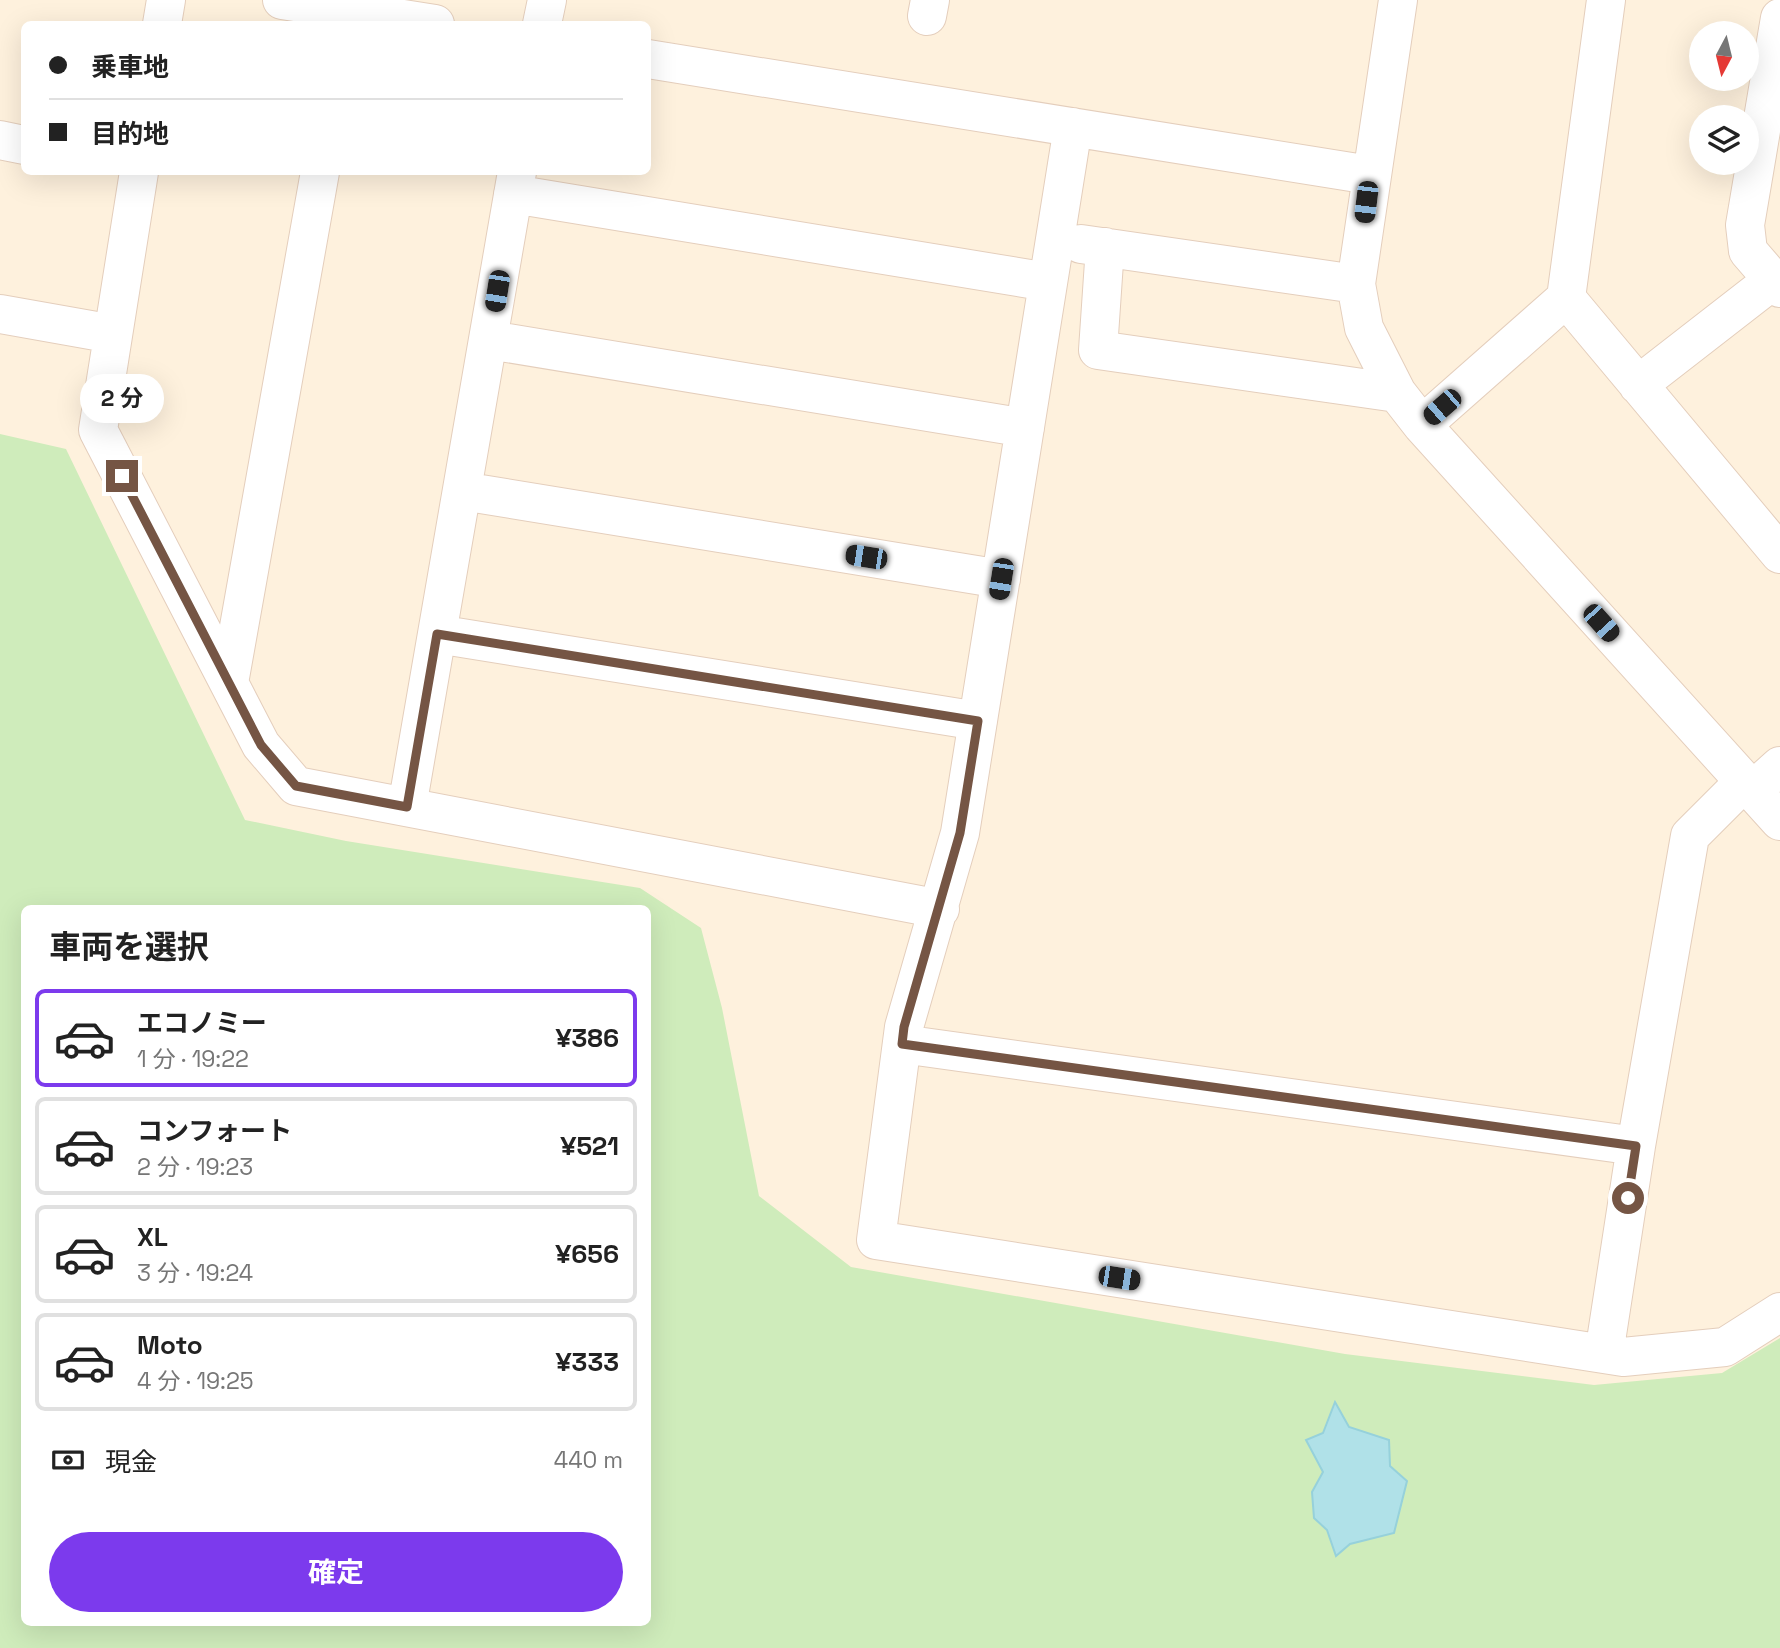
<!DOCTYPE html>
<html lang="ja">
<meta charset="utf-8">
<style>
body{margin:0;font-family:"Space Grotesk","Noto Sans JP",sans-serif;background:#f2f2f2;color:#222;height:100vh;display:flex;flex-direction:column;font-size:26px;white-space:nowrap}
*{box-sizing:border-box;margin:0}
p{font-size:23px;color:#767676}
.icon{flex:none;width:38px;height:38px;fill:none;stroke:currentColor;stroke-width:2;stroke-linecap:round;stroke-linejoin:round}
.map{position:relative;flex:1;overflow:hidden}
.side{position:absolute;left:21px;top:905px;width:630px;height:721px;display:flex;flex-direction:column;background:#fff;border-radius:10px;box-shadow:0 7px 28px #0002}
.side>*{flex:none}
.guide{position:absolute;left:21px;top:21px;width:630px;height:154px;border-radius:10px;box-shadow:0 7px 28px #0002;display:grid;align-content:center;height:154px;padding:0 28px;background:#fff}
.needle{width:46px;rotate:187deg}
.tools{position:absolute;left:1689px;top:21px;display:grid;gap:14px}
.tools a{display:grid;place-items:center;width:70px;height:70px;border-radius:50%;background:#fff;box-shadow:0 7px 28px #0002;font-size:35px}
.end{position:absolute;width:32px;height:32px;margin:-16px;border:9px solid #755544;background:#fff;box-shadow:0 0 0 4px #fff}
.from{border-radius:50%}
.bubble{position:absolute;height:49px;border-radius:24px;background:#fff;box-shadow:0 7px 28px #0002;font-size:23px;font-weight:700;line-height:49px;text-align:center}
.car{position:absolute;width:21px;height:42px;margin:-21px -10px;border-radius:9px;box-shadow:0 0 5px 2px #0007;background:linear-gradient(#222 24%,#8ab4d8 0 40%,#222 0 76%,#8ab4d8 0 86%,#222 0)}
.guide b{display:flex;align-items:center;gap:24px;height:66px;font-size:26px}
.guide b+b{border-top:2px solid #e0e0e0}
.guide i{width:18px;height:18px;background:#222}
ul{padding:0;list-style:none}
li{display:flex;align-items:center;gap:21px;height:98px;margin:0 14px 10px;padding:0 14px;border:4px solid #e0e0e0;border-radius:10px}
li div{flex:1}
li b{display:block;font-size:26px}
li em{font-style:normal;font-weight:700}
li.active{border-color:#7c3aed}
li>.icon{width:63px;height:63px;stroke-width:1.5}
h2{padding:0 28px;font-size:32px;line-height:84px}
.pay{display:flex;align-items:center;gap:18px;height:77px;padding:0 28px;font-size:26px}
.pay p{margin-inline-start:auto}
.button{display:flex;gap:14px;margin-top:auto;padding:14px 28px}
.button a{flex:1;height:80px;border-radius:42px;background:#7c3aed;color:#fff;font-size:28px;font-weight:700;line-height:80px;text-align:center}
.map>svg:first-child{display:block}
.green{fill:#cfecbb;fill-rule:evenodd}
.water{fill:#b0e1e8;stroke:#96d1db;stroke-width:2}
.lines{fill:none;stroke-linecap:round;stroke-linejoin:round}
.minor-casing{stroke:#e4cebc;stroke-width:40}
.minor{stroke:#fff;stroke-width:38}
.route{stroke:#755544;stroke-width:9}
</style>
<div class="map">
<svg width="1780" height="1648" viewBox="0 0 1780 1648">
<rect width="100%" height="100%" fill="#fef1dd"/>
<!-- green -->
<path class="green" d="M0,434L66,449L245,820L346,841L640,888L701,928L722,1008L759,1196L851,1267L1345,1354L1594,1385L1722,1373L1780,1338V1648H0ZM24,908H648V1622H24Z"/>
<!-- water -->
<path class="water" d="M1335,1402L1349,1427L1389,1440L1390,1466L1407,1481L1394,1533L1350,1544L1336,1556L1327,1530L1314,1518L1312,1492L1323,1472L1306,1440L1323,1433Z"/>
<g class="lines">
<!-- minor casing -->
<g class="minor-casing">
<path id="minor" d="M282,0L435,24
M1398,0L1356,284L1364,328L1397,393L1422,425L1780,821
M1606,0L1566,298L1780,554
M927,16L930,0
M1780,18L1745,225L1748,251L1780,288
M162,24L166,0
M542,24L547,0
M648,59L1370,175
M1073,127L960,833L904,1027L876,1240L1623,1357L1725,1347L1780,1312
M0,140L24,145
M139,172L98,430L261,745L296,786L940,909
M513,194L1048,282
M1081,244L1356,284
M1105,247L1098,350L1397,393
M0,314L113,334
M489,340L1025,428
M1638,385L1773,280
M1422,425L1566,298
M462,491L1001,579
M437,634L978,721
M229,683L320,172
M1752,791L1780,766
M407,807L517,172
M902,1044L1636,1146L1690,836L1744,782
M1604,1354L1636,1146"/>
</g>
<!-- minor -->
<use href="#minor" class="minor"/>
</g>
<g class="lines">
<!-- route -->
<path class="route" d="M122,476L261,745L296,786L407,807L437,634L978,721L960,833L904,1027L902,1044L1636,1146L1628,1198"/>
</g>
</svg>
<div class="tools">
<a><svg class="needle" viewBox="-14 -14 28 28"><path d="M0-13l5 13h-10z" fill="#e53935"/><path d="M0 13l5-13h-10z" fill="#767676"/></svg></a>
<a><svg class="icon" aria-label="layers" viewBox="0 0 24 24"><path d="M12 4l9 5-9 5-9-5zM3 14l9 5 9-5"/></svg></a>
</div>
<i class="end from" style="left:1628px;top:1198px"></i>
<i class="end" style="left:122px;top:476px"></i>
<div class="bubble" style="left:80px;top:374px;width:84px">2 分</div>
<i class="car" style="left:1366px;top:202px;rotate:187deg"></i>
<i class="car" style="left:497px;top:291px;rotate:189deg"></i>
<i class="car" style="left:1442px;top:407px;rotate:229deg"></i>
<i class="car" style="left:866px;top:557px;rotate:279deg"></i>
<i class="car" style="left:1001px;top:579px;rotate:189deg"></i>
<i class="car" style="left:1601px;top:623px;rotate:138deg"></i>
<i class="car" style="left:1119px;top:1278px;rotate:99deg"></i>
<div class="guide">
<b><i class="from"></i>乗車地</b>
<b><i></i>目的地</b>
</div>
<section class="side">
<h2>車両を選択</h2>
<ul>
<li class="active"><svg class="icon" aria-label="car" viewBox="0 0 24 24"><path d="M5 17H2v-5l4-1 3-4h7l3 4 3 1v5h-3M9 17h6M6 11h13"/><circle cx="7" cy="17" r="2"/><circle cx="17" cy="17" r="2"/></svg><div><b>エコノミー</b><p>1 分 · 19:22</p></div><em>¥386</em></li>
<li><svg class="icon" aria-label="car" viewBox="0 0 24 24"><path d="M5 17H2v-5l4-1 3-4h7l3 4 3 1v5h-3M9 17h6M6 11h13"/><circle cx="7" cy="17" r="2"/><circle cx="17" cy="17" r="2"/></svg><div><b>コンフォート</b><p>2 分 · 19:23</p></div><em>¥521</em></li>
<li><svg class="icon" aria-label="car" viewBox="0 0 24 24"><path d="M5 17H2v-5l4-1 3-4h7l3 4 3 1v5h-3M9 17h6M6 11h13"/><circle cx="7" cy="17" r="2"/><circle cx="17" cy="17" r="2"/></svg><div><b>XL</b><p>3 分 · 19:24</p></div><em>¥656</em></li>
<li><svg class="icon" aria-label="car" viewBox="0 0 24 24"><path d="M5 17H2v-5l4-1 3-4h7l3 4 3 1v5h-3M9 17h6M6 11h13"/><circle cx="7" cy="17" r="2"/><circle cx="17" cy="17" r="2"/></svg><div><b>Moto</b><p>4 分 · 19:25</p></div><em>¥333</em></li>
</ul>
<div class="pay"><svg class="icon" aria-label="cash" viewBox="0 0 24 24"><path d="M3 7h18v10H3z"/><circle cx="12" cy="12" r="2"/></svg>現金<p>440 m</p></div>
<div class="button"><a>確定</a></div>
</section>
</div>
